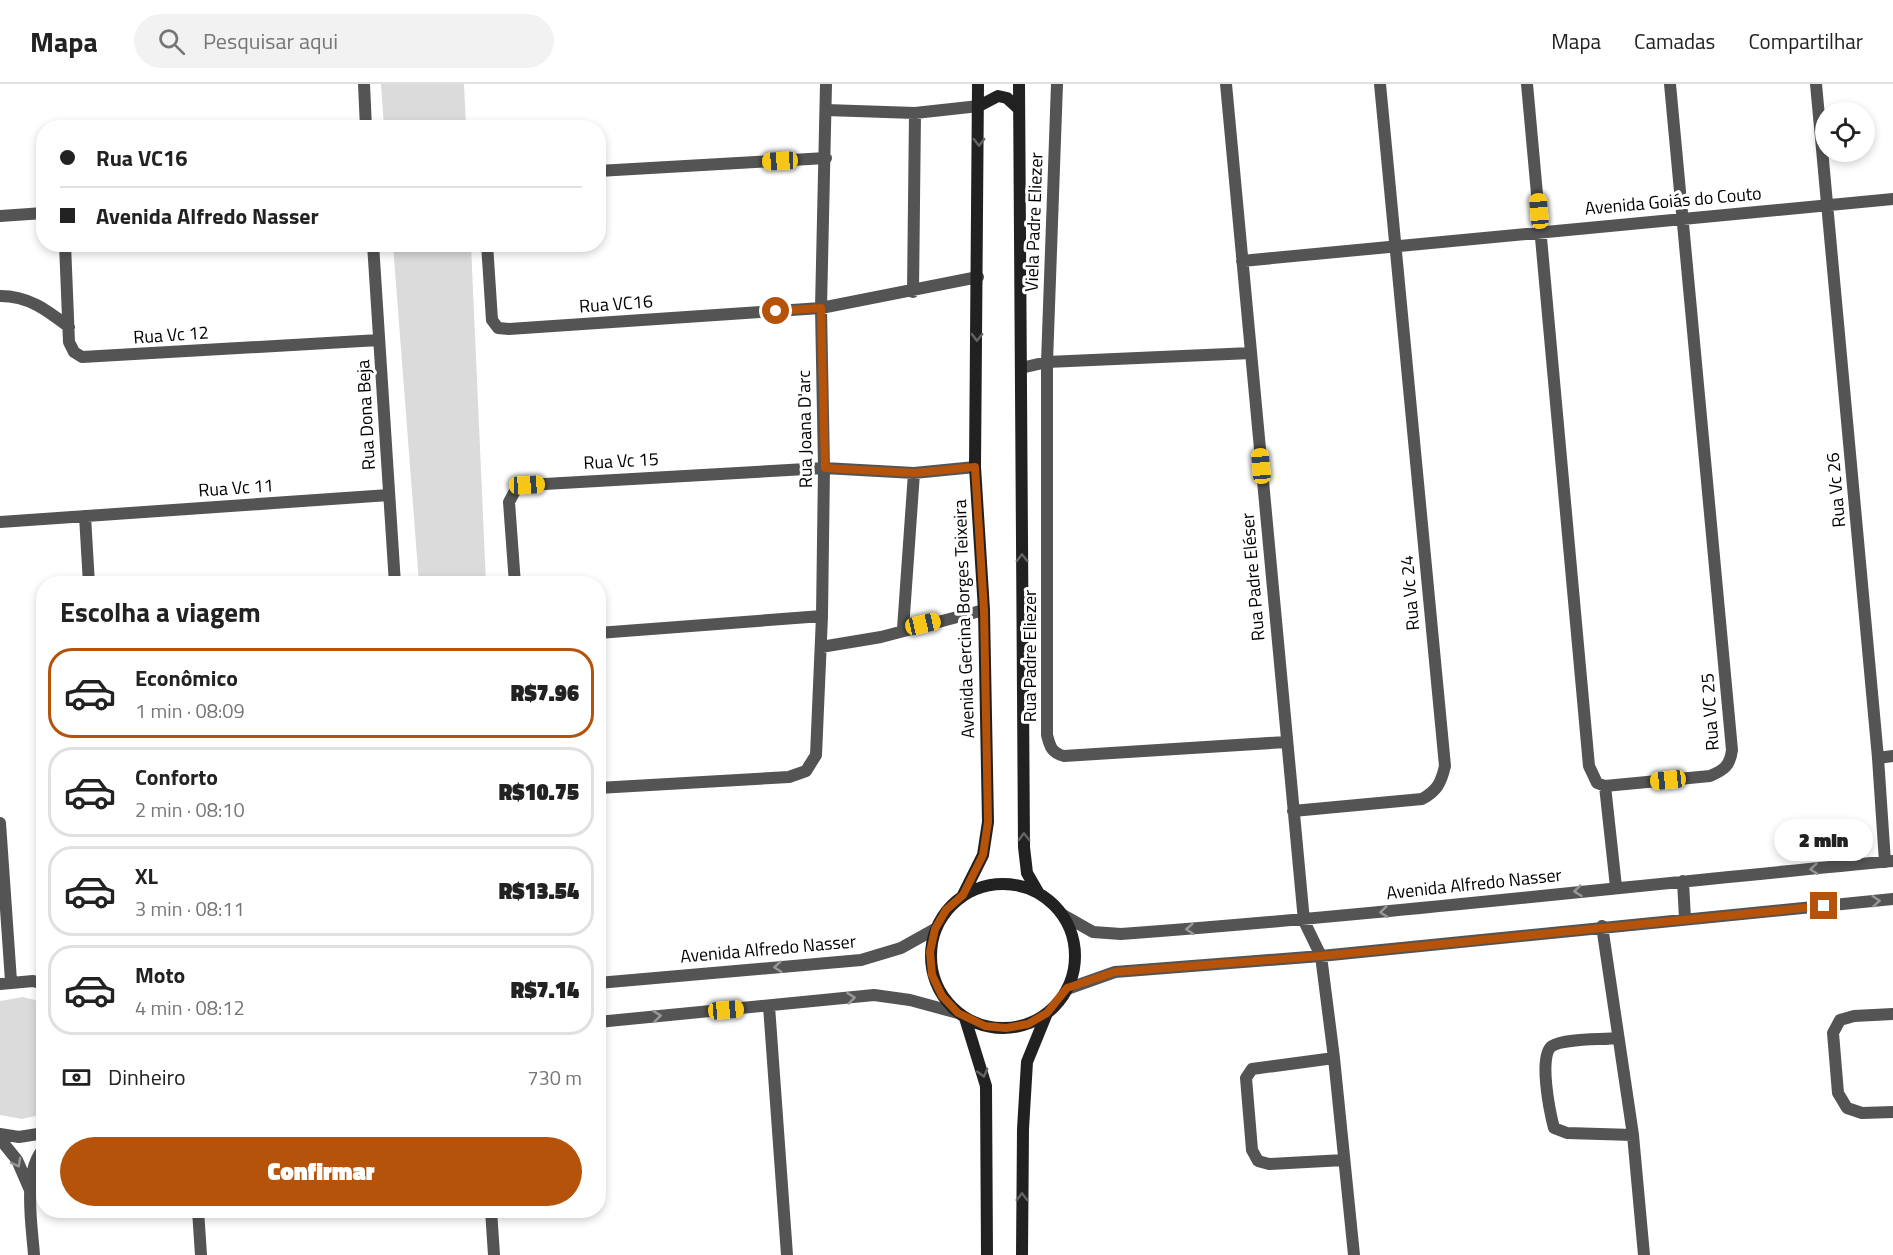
<!DOCTYPE html>
<html lang="pt">
<meta charset="utf-8">
<style>
body{margin:0;font-family:"Titillium Web",sans-serif;background:#f2f2f2;color:#222;height:100vh;display:flex;flex-direction:column;font-size:22px;white-space:nowrap}
*{box-sizing:border-box;margin:0}
p{font-size:20px;color:#767676}
.icon{flex:none;width:33px;height:33px;fill:none;stroke:currentColor;stroke-width:2;stroke-linecap:round;stroke-linejoin:round}
.map{position:relative;flex:1;overflow:hidden}
.drawer{position:absolute;left:36px;top:492px;width:570px;height:642px;display:flex;flex-direction:column;background:#fff;border-radius:24px;box-shadow:0 3px 9px #0003}
.drawer>*{flex:none}
.banner{position:absolute;left:36px;top:36px;width:570px;height:132px;border-radius:24px;box-shadow:0 3px 9px #0003;display:grid;align-content:center;height:132px;padding:0 24px;background:#fff}
.tools{position:absolute;left:1815px;top:18px;display:grid;gap:12px}
.tools a{display:grid;place-items:center;width:60px;height:60px;border-radius:50%;background:#fff;box-shadow:0 3px 9px #0003;font-size:30px}
.end{position:absolute;width:27px;height:27px;margin:-14px;border:8px solid #b45309;background:#fff;box-shadow:0 0 0 3px #fff}
.from{border-radius:50%}
.bubble{position:absolute;height:42px;border-radius:21px;background:#fff;box-shadow:0 3px 9px #0003;font-size:20px;font-weight:800;line-height:42px;text-align:center}
.car{position:absolute;width:18px;height:36px;margin:-18px -9px;border-radius:8px;box-shadow:0 0 4px 2px #0007;background:linear-gradient(#f5c518 24%,#345 0 40%,#f5c518 0 76%,#345 0 86%,#f5c518 0)}
.banner b{display:flex;align-items:center;gap:21px;height:57px;font-size:22px}
.banner b+b{border-top:2px solid #e0e0e0}
.banner i{width:15px;height:15px;background:#222}
ul{padding:0;list-style:none}
li{display:flex;align-items:center;gap:18px;height:90px;margin:0 12px 9px;padding:0 12px;border:3px solid #e0e0e0;border-radius:24px}
li div{flex:1}
li b{display:block;font-size:22px}
li em{font-style:normal;font-weight:800}
li.on{border-color:#b45309}
li>.icon{width:54px;height:54px;stroke-width:1.5}
h2{padding:0 24px;font-size:27px;line-height:72px}
.pay{display:flex;align-items:center;gap:15px;height:66px;padding:0 24px;font-size:22px}
.pay p{margin-inline-start:auto}
.action{display:flex;gap:12px;margin-top:auto;padding:12px 24px}
.action a{flex:1;height:69px;border-radius:36px;background:#b45309;color:#fff;font-size:24px;font-weight:800;line-height:69px;text-align:center}
header{display:flex;align-items:center;gap:36px;box-sizing:border-box;height:84px;padding:0 30px;background:#fff;border-bottom:2px solid #e0e0e0}
header strong{font-size:28px}
nav{display:flex;gap:33px;margin-inline-start:auto;font-size:21px}
.search{width:420px;height:54px;background:#f2f2f2;display:flex;align-items:center;gap:15px;box-sizing:border-box;padding:0 21px;border-radius:33px;color:#767676;font-size:22px}
.map>svg:first-child{display:block}
.green{fill:#dbdbdb}
.lines{fill:none;stroke-linecap:round;stroke-linejoin:round}
.street{stroke:#545454;stroke-width:12}
.secondary{stroke:#212121;stroke-width:12}
.oneway{stroke:#646464}
.oneway2{stroke:#989898}
.route{stroke:#b45309;stroke-width:8}
.labels{text-anchor:middle;stroke-width:6;stroke-linejoin:round;paint-order:stroke}
.street-label{font-size:18px;fill:#000;stroke:#fff}
</style>
<header>
<strong>Mapa</strong>
<div class="search"><svg class="icon" aria-label="search" viewBox="0 0 24 24"><circle cx="10" cy="10" r="6"/><path d="M15 15l6 6"/></svg>Pesquisar aqui</div>
<nav><a>Mapa</a><a>Camadas</a><a>Compartilhar</a></nav>
</header>
<div class="map">
<svg width="1893" height="1171" viewBox="0 0 1893 1171">
<rect width="100%" height="100%" fill="#fff"/>
<!-- green -->
<path class="green" d="M381,0H464L466,43H384Z
M393,161H471L486,499H419Z
M23,913L43,918L44,1030L22,1035L0,1031V917Z"/>
<g class="lines">
<!-- street -->
<path class="street" d="M364,0L366,44
M1057,0L1047,278V651C1050,663 1052,669 1064,672L1286,658
M1226,0L1304,837L1321,872L1334,974L1354,1171
M1527,0L1589,682L1597,699L1605,702L1710,692C1724,686 1730,682 1732,666L1670,0
M1816,0L1878,674L1885,778
M826,26L915,29L979,22
M598,87L826,74
M0,132L44,129
M65,160L69,258L74,268L82,273L379,256
M373,160L395,500
M487,160L492,236L498,244L509,245L821,224L978,193
M1242,177L1893,115
M913,208L915,29
M0,212C29,212 47,226 69,243
M1021,284L1047,278L1251,269
M85,432L89,500
M0,438L389,411
M515,500L509,418L516,405L527,401L824,384L914,389L975,383
M903,545L914,389
M598,549L822,532
M821,563L881,553L984,526
M1878,674L1893,672
M1605,702L1616,803
M598,704L789,693L806,687L816,671L822,532L824,384L821,224L826,0
M1293,727L1422,715C1437,707 1441,699 1445,682L1380,0
M0,739L11,897
M1683,797L1685,835
M1063,831L1093,848L1121,850C1379,831 1636,801 1893,777
M1602,842L1633,1051L1644,1171
M598,899L861,876L901,864L935,845
M0,900L33,897L44,900
M1067,905L1115,888L1321,872L1893,815
M769,922L787,1171
M1893,930L1854,932L1840,936L1833,949L1838,1009L1847,1024L1862,1029L1893,1028
M598,938L874,911L910,916L958,929
M1618,954C1602,956 1565,954 1552,962C1538,971 1550,1029 1554,1044L1567,1049L1633,1051
M1334,974L1252,985L1246,994L1252,1066L1258,1077L1269,1080L1344,1076
M0,1050L19,1053L44,1049
M0,1055L17,1076L30,1106
M198,1126L201,1171
M491,1126L494,1171
M34,1171C32,1141 22,1088 44,1064"/>
<!-- secondary -->
<path class="secondary" d="M1019,0L1024,763L1027,789L1038,808
M979,22L998,12L1007,14L1019,25
M931 872a72 72 0 1 1 144 0a72 72 0 1 1-144 0Z
M963,811L983,771L988,738L984,526L975,383L978,0
M965,934L986,1002L987,1171
M1022,1171L1023,1045L1027,978L1047,929"/>
</g>
<!-- one-way arrows -->
<defs><path id="oneway-chevron" d="M-2-3.5L2.5 0L-2 3.5" fill="none" stroke-width="1.6" stroke-linecap="round" stroke-linejoin="round" transform="scale(1.5)"/></defs>
<g class="oneway">
<use href="#oneway-chevron" transform="translate(979 58) rotate(90)"/>
<use href="#oneway-chevron" transform="translate(977 253) rotate(91)"/>
<use href="#oneway-chevron" transform="translate(1022 474) rotate(-91)"/>
<use href="#oneway-chevron" transform="translate(1024 753) rotate(-91)"/>
<use href="#oneway-chevron" transform="translate(983 989) rotate(75)"/>
<use href="#oneway-chevron" transform="translate(1022 1113) rotate(-90)"/>
</g>
<g class="oneway2">
<use href="#oneway-chevron" transform="translate(1814 785) rotate(175)"/>
<use href="#oneway-chevron" transform="translate(1578 807) rotate(174)"/>
<use href="#oneway-chevron" transform="translate(1876 817) rotate(-5)"/>
<use href="#oneway-chevron" transform="translate(1384 828) rotate(174)"/>
<use href="#oneway-chevron" transform="translate(1190 845) rotate(176)"/>
<use href="#oneway-chevron" transform="translate(778 883) rotate(175)"/>
<use href="#oneway-chevron" transform="translate(851 914) rotate(-6)"/>
<use href="#oneway-chevron" transform="translate(657 932) rotate(-6)"/>
<use href="#oneway-chevron" transform="translate(17 1079) rotate(61)"/>
</g>
<g class="lines">
<!-- route -->
<path class="route" d="M776,227L821,224L825,384L914,389L975,383L984,526L988,738L983,771L963,811L946,826L935,845L930,868L932,891L942,912L958,929L985,942L1006,944L1028,940L1047,929L1067,904L1115,888L1321,872L1824,822"/>
</g>
<g class="labels">
<!-- street labels -->
<g class="street-label">
<text transform="translate(1673 117) rotate(-5)" y="6">Avenida Goiás do Couto</text>
<text transform="translate(1034 138) rotate(-88)" y="6">Viela Padre Eliezer</text>
<text transform="translate(616 220) rotate(-4)" y="6">Rua VC16</text>
<text transform="translate(171 251) rotate(-4)" y="6">Rua Vc 12</text>
<text transform="translate(366 331) rotate(-93)" y="6">Rua Dona Beja</text>
<text transform="translate(805 345) rotate(-91)" y="6">Rua Joana D'arc</text>
<text transform="translate(621 377) rotate(-3)" y="6">Rua Vc 15</text>
<text transform="translate(236 404) rotate(-4)" y="6">Rua Vc 11</text>
<text transform="translate(1836 406) rotate(-95)" y="6">Rua Vc 26</text>
<text transform="translate(1253 493) rotate(-95)" y="6">Rua Padre Eléser</text>
<text transform="translate(1410 509) rotate(-95)" y="6">Rua Vc 24</text>
<text transform="translate(964 535) rotate(-92)" y="6">Avenida Gercina Borges Teixeira</text>
<text transform="translate(1030 572) rotate(-90)" y="6">Rua Padre Eliezer</text>
<text transform="translate(1710 628) rotate(-94)" y="6">Rua VC 25</text>
<text transform="translate(1474 800) rotate(-6)" y="6">Avenida Alfredo Nasser</text>
<text transform="translate(768 865) rotate(-5)" y="6">Avenida Alfredo Nasser</text>
</g>
</g>
</svg>
<div class="tools">
<a><svg class="icon" aria-label="locate" viewBox="0 0 24 24"><circle cx="12" cy="12" r="6"/><path d="M12 2v4M12 18v4M2 12h4M18 12h4"/></svg></a>
</div>
<i class="end from" style="left:776px;top:227px"></i>
<i class="end" style="left:1824px;top:822px"></i>
<div class="bubble" style="left:1774px;top:735px;width:99px">2 min</div>
<i class="car" style="left:780px;top:77px;rotate:267deg"></i>
<i class="car" style="left:1539px;top:127px;rotate:355deg"></i>
<i class="car" style="left:1261px;top:382px;rotate:355deg"></i>
<i class="car" style="left:527px;top:401px;rotate:87deg"></i>
<i class="car" style="left:923px;top:540px;rotate:77deg"></i>
<i class="car" style="left:1668px;top:696px;rotate:264deg"></i>
<i class="car" style="left:726px;top:926px;rotate:85deg"></i>
<div class="banner">
<b><i class="from"></i>Rua VC16</b>
<b><i></i>Avenida Alfredo Nasser</b>
</div>
<section class="drawer">
<h2>Escolha a viagem</h2>
<ul>
<li class="on"><svg class="icon" aria-label="car" viewBox="0 0 24 24"><path d="M5 17H2v-5l4-1 3-4h7l3 4 3 1v5h-3M9 17h6M6 11h13"/><circle cx="7" cy="17" r="2"/><circle cx="17" cy="17" r="2"/></svg><div><b>Econômico</b><p>1 min · 08:09</p></div><em>R$7.96</em></li>
<li><svg class="icon" aria-label="car" viewBox="0 0 24 24"><path d="M5 17H2v-5l4-1 3-4h7l3 4 3 1v5h-3M9 17h6M6 11h13"/><circle cx="7" cy="17" r="2"/><circle cx="17" cy="17" r="2"/></svg><div><b>Conforto</b><p>2 min · 08:10</p></div><em>R$10.75</em></li>
<li><svg class="icon" aria-label="car" viewBox="0 0 24 24"><path d="M5 17H2v-5l4-1 3-4h7l3 4 3 1v5h-3M9 17h6M6 11h13"/><circle cx="7" cy="17" r="2"/><circle cx="17" cy="17" r="2"/></svg><div><b>XL</b><p>3 min · 08:11</p></div><em>R$13.54</em></li>
<li><svg class="icon" aria-label="car" viewBox="0 0 24 24"><path d="M5 17H2v-5l4-1 3-4h7l3 4 3 1v5h-3M9 17h6M6 11h13"/><circle cx="7" cy="17" r="2"/><circle cx="17" cy="17" r="2"/></svg><div><b>Moto</b><p>4 min · 08:12</p></div><em>R$7.14</em></li>
</ul>
<div class="pay"><svg class="icon" aria-label="cash" viewBox="0 0 24 24"><path d="M3 7h18v10H3z"/><circle cx="12" cy="12" r="2"/></svg>Dinheiro<p>730 m</p></div>
<div class="action"><a>Confirmar</a></div>
</section>
</div>
